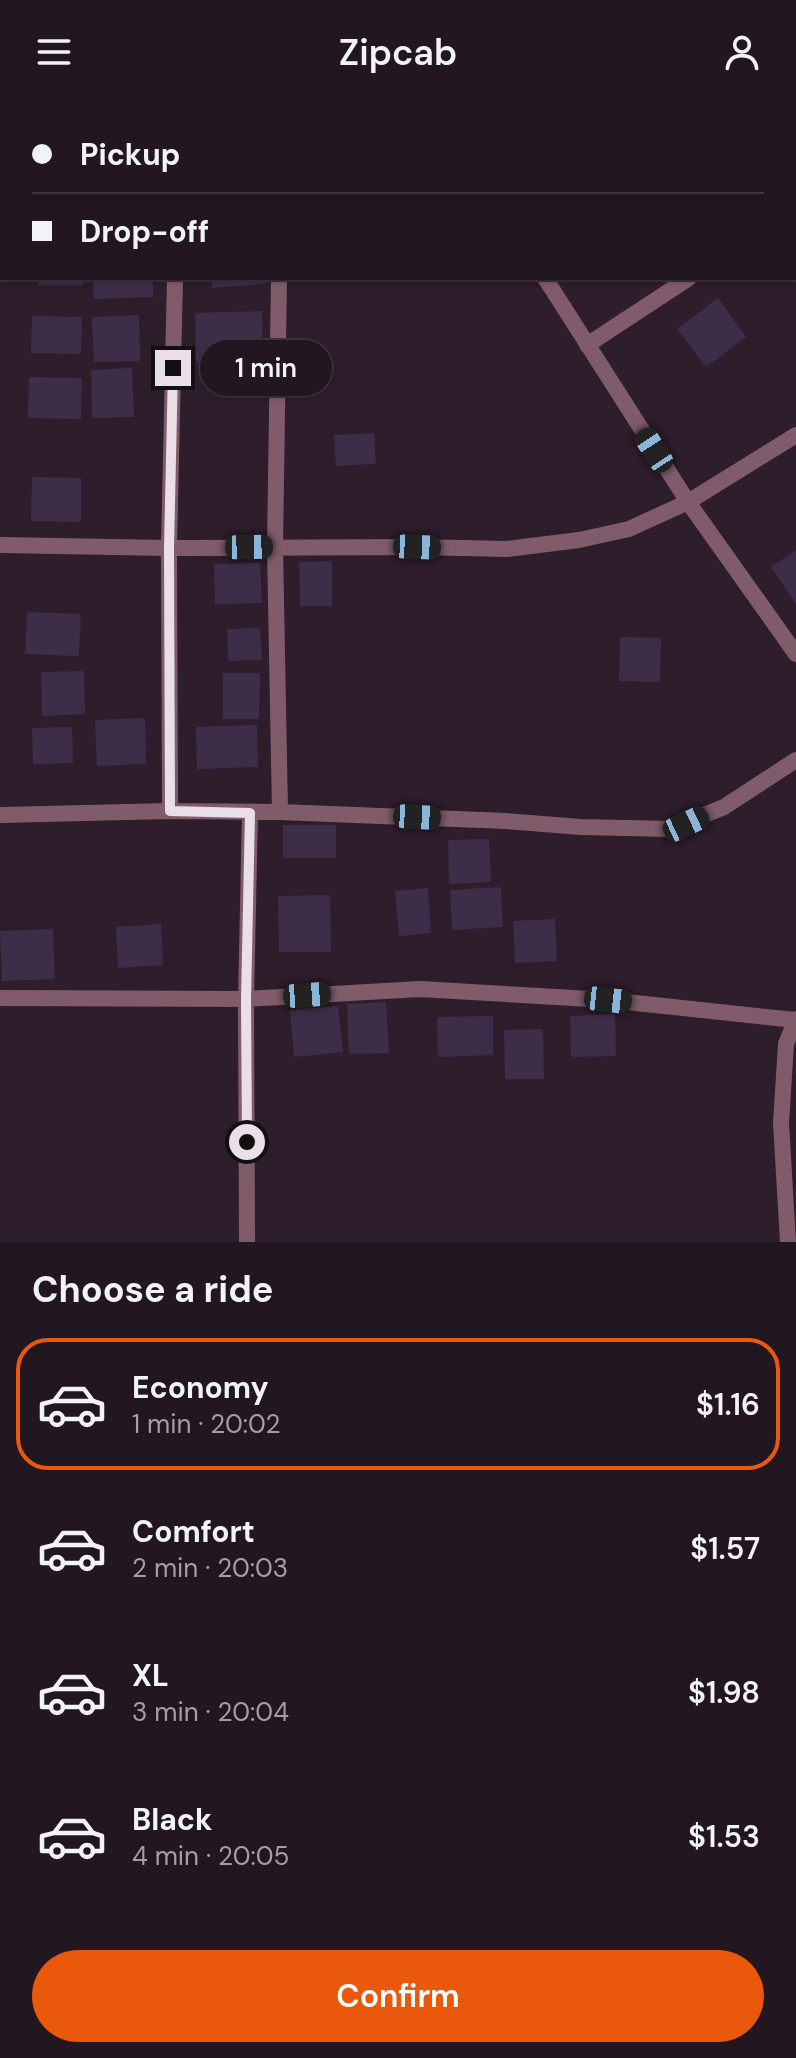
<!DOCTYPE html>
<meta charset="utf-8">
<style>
body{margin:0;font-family:"DM Sans",sans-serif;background:#2a1f29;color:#f1f3f6;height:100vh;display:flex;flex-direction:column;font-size:30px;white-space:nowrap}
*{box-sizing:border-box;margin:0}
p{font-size:26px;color:#a29fa5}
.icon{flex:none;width:44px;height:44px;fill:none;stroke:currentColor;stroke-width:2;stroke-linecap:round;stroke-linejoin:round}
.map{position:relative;height:1138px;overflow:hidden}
.drawer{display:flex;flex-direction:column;background:#221620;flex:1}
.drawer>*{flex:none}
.hud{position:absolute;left:0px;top:0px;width:796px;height:176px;box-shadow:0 2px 6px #0004,0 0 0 2px #3f353e;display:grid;align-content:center;height:176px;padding:0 32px;background:#221620}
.end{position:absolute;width:36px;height:36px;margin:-18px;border:10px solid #eadee7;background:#111;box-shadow:0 0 0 4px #111}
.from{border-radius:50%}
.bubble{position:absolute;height:56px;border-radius:28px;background:#221620;box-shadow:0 2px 6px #0004,0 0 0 2px #3f353e;font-size:26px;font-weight:600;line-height:56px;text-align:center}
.car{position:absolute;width:24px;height:48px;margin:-24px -12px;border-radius:10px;box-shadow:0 0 6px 2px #0007;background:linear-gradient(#222 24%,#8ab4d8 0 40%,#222 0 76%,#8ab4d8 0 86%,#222 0)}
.hud b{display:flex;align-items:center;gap:28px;height:76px;font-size:30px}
.hud b+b{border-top:2px solid #3f353e}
.hud i{width:20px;height:20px;background:#f1f3f6}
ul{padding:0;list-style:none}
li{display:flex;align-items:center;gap:24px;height:132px;margin:0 16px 12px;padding:0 16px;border:4px solid transparent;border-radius:32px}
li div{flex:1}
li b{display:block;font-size:30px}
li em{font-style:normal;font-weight:600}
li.active{border-color:#ea580c}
li>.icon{width:72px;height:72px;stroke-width:1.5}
h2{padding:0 32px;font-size:36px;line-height:96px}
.cta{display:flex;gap:16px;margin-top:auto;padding:16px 32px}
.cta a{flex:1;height:92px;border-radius:48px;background:#ea580c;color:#fff;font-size:32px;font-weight:600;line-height:92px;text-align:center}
header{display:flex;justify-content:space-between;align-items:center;height:104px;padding:0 32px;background:#221620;font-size:36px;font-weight:600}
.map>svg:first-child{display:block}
.building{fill:#3e2d48}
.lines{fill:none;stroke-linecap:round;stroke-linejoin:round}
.street{stroke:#805c6a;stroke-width:16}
.route{stroke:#eadee7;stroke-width:10}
</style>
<header><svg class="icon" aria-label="menu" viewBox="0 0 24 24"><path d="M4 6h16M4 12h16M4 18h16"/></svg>Zipcab<svg class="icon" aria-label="person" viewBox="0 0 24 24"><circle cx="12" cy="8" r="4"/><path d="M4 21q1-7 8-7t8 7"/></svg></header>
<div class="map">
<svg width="796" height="1138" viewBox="0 0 796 1138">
<rect width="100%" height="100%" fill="#2e1d2b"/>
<!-- building -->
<path class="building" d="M38,174H84L83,181H38Z
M93,174H153V193L94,195Z
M212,174H264L265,180L212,184Z
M718,194L746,233L706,263L677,225Z
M262,207L263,257L196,258L195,209Z
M139,211L140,257L94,258L92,213Z
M32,212L82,213L81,250L31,249Z
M132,264L134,313L92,314L91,266Z
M29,273L82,274L81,315L28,314Z
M374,329L376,360L336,362L334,331Z
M32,373L81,374V418L31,417Z
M796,446V500L771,463Z
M332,457V502H300L299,458Z
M260,459L262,499L215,500L214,460Z
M27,508L81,510L79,552L25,550Z
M260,524L262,556L228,557L227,525Z
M620,533L661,534L660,578L619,577Z
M84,567L85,610L42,612L41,568Z
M223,569H260L259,615H223Z
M145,614L146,660L97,662L95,616Z
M257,621L258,663L197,665L196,623Z
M72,623L73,659L33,660L32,624Z
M283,721H336V754H283Z
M489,735L491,778L449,780L448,736Z
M501,783L503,823L452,826L450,786Z
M428,784L431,829L399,832L395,787Z
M330,791L331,848H279L278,792Z
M555,815L557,857L515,859L513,817Z
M161,820L163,861L118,864L116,823Z
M53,825L55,875L2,877L0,827Z
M386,898L389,949L349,950L347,900Z
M338,902L343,948L294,953L290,906Z
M615,910L616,952L571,953L570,912Z
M493,912V951L438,953L437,913Z
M543,925L544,975H505L504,926Z"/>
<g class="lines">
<!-- street -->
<path class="street" d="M435,0L436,2
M178,2V0
M282,2V0
M794,105L796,104
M279,174L275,443L280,708
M545,174L688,398L796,550
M587,241L689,174
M0,441L169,444L417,443L507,445L579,436L629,425L688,398L796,331
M170,707L169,444L175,174
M0,711L170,707L280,708L506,717L581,723L670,725L724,703L796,656
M0,894L246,895L420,885L608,896L795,916
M247,1138L246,895L250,709
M788,1138L781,1019L786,940L796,915"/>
</g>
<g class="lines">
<!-- route -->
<path class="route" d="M173,264L169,444L170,707L250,709L246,895L247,1038"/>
</g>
</svg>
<i class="end from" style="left:247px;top:1038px"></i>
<i class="end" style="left:173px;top:264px"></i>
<div class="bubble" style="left:200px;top:236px;width:132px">1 min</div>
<i class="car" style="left:654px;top:346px;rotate:327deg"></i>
<i class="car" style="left:249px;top:443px;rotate:89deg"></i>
<i class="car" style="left:417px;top:443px;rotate:92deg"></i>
<i class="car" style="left:417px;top:713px;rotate:93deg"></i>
<i class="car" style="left:686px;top:720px;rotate:65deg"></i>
<i class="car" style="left:307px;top:891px;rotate:86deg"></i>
<i class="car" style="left:608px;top:896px;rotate:96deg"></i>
<div class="hud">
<b><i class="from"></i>Pickup</b>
<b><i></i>Drop-off</b>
</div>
</div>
<section class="drawer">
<h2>Choose a ride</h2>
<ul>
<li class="active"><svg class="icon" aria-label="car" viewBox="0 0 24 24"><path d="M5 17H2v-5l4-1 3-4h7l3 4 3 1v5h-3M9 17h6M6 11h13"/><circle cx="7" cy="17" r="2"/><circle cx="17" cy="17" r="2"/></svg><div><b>Economy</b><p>1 min · 20:02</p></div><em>$1.16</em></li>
<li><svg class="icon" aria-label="car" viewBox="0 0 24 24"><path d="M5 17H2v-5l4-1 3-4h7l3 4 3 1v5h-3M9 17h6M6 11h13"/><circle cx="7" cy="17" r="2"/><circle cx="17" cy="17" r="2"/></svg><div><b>Comfort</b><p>2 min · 20:03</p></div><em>$1.57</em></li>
<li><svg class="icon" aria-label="car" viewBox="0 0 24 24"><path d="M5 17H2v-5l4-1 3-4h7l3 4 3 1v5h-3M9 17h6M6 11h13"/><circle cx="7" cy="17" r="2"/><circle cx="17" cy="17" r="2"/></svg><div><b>XL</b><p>3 min · 20:04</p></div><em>$1.98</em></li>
<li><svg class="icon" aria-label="car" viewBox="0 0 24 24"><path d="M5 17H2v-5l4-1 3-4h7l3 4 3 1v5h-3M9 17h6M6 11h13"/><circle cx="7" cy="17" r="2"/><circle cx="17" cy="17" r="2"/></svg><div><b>Black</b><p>4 min · 20:05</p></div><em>$1.53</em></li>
</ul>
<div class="cta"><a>Confirm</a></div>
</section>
